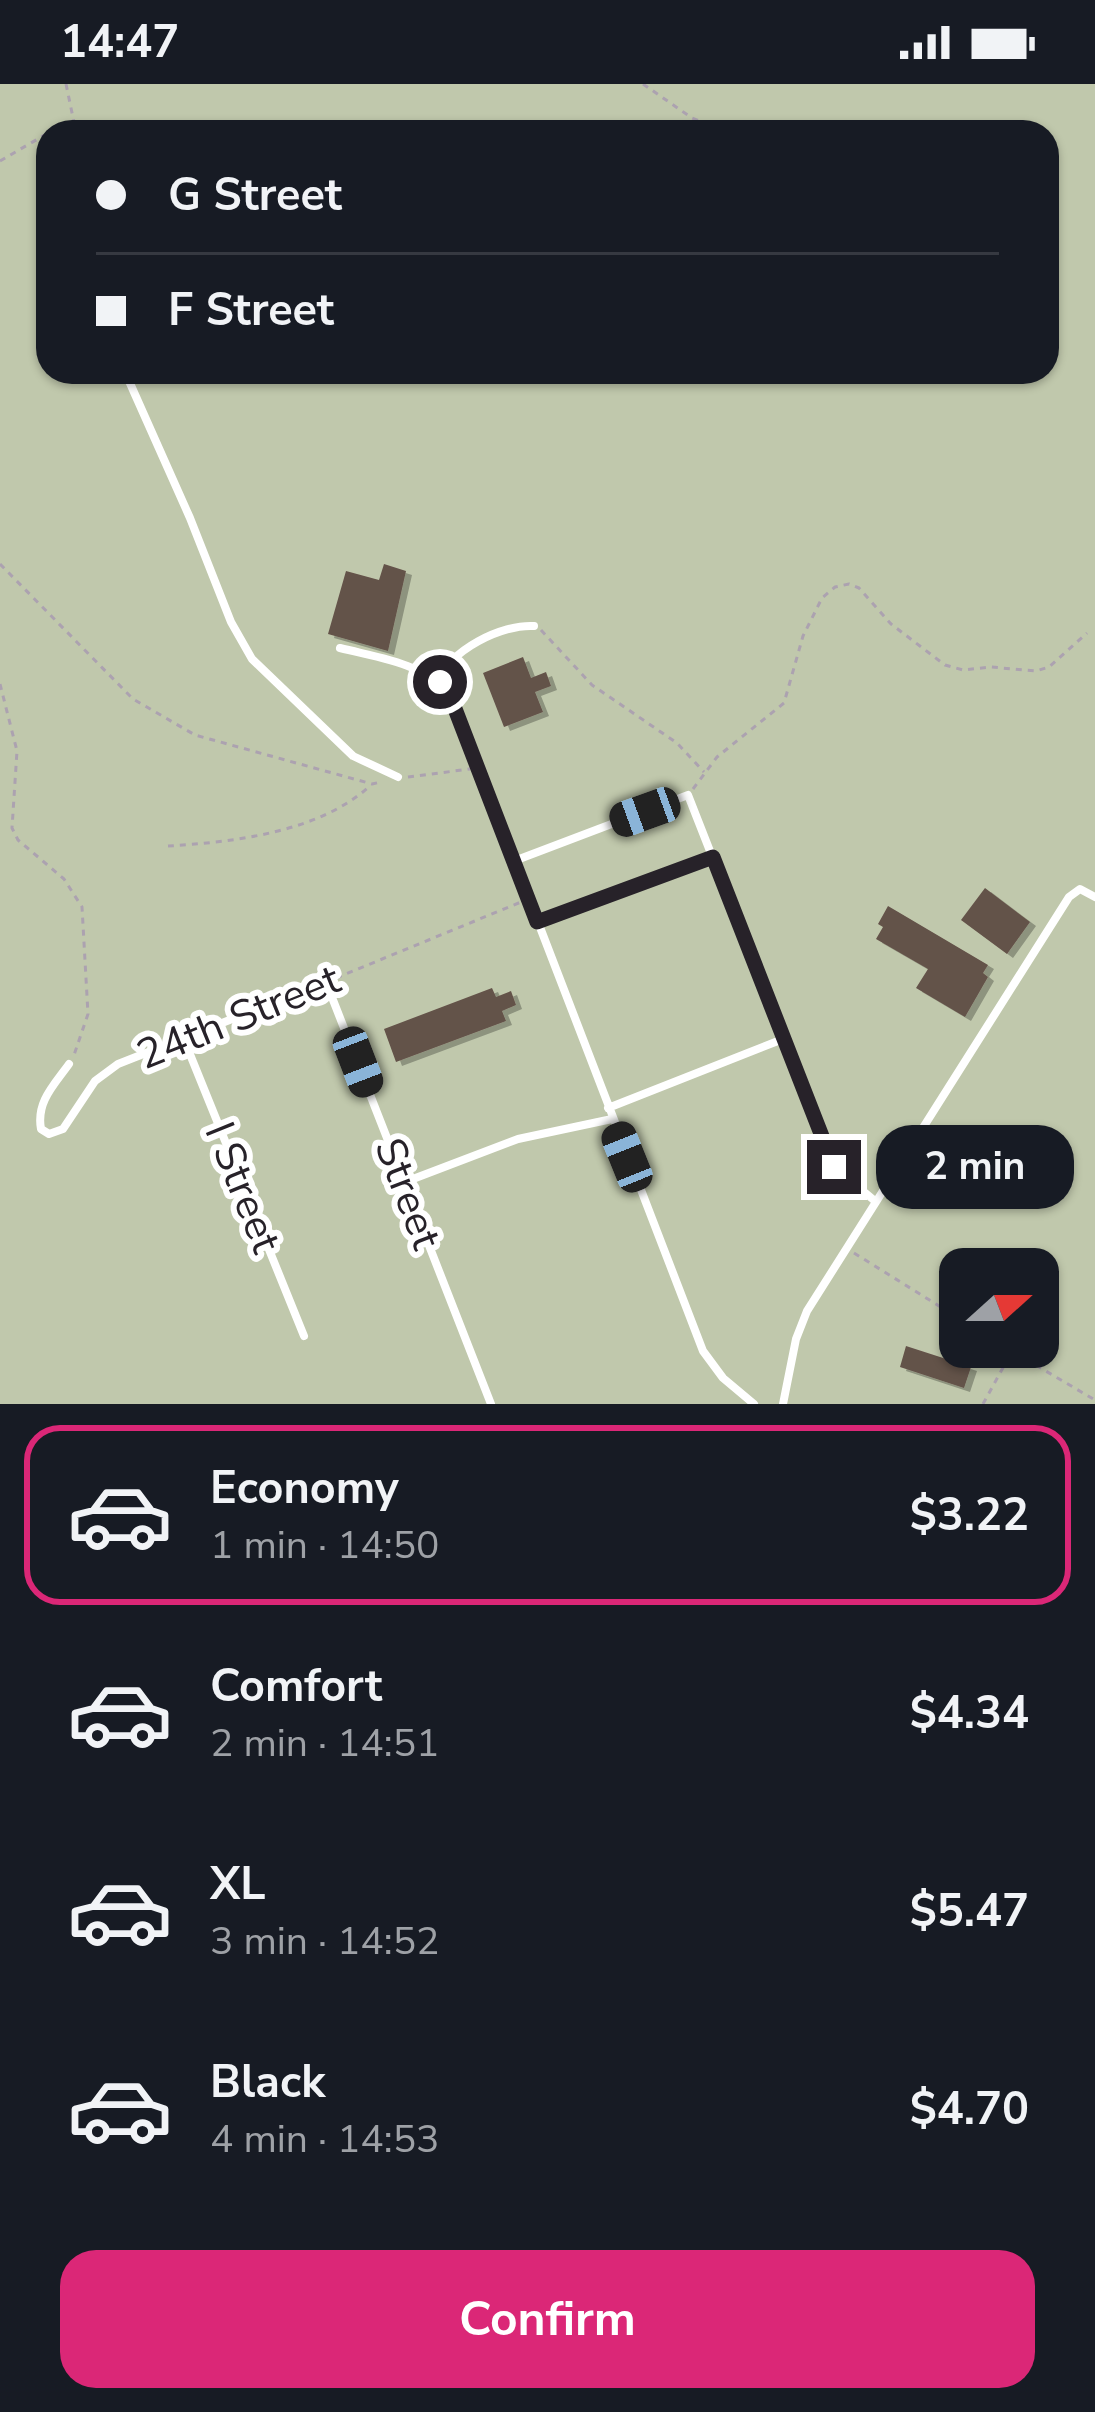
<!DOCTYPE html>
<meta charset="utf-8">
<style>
body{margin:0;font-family:"Nunito Sans",sans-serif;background:#242831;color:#f1f3f6;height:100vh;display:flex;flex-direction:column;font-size:45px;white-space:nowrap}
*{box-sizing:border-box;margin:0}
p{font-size:39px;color:#9ea1a6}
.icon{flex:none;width:66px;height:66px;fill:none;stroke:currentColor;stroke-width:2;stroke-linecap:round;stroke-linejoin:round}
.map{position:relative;height:1320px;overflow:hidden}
.details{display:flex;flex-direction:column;background:#171b24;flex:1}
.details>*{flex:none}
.banner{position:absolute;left:36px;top:36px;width:1023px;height:264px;border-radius:36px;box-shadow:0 3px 9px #0004;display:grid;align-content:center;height:264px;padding:0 60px;background:#171b24}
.needle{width:78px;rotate:69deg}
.fabs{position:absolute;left:939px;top:1164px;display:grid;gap:24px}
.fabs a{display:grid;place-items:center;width:120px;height:120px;border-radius:24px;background:#171b24;box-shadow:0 3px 9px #0004;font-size:60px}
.end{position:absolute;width:54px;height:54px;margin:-27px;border:15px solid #272229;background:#fff;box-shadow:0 0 0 6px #fff}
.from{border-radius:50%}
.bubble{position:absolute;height:84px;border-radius:36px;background:#171b24;box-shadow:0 3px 9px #0004;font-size:39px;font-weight:700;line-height:84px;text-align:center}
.car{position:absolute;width:36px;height:72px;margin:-36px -18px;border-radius:15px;box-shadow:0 0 9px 3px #0007;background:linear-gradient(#222 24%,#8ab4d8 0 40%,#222 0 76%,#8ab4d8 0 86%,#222 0)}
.banner b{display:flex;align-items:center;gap:42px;height:114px;font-size:45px}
.banner b+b{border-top:3px solid #363941}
.banner i{width:30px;height:30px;background:#f1f3f6}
ul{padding:21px 0 0;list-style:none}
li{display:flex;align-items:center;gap:36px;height:180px;margin:0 24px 18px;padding:0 36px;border:6px solid transparent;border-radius:36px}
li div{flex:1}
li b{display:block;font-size:45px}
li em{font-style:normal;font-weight:700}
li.on{border-color:#db2777}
li>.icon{width:108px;height:108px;stroke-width:1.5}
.button{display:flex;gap:24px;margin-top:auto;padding:24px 60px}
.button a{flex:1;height:138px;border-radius:36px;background:#db2777;color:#fff;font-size:48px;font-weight:700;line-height:138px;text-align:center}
.status{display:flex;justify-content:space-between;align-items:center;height:84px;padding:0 60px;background:#171b24;direction:ltr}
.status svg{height:33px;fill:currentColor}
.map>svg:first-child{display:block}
.green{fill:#c0c8ac;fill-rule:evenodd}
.building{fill:#645249;filter:url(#shadow)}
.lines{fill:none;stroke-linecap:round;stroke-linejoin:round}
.path{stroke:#aca2b0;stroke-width:3;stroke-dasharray:6 6;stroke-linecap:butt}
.lane{stroke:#fff;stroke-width:8}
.route{stroke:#272229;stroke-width:15}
.labels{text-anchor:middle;stroke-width:12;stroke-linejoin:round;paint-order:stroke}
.street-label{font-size:42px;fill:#272229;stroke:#fff}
</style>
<div class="status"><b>14:47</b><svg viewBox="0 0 49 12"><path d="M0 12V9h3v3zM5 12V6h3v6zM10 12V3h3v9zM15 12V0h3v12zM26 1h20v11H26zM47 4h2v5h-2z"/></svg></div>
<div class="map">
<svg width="1095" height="1320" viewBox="0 0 1095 1320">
<defs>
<filter id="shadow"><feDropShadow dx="6" dy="4" stdDeviation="0" flood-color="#0004"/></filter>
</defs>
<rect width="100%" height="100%" fill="#f8ebfd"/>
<!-- green -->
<path class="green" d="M0,0H1095V1320H0ZM48,48H1047V288H48ZM960,1185H1038V1263H960Z"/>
<!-- building -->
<path class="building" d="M384,480L406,487L388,567L328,550L346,487L379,496Z
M523,573L531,594L546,588L551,602L535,608L543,628L504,643L483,589Z
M985,804L1030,838L1007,870L961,836Z
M888,822L988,881L983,889L988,893L965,933L916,904L928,885L876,855L883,843L878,840Z
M492,904L496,913L511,907L516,921L502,927L506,937L396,978L384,945Z
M906,1262L971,1283L964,1304L900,1283Z"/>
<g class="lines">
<!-- path -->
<path class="path" d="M66,0L76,48
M643,0L692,34L727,48
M51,48L73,43
M0,77L48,49
M0,480L133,615L195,651L372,700L381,698
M541,546L592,601L677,659L704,688
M0,600L17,667L12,744L18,756L64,795L82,823L88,930L73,974
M408,693L470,685
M693,705L717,673L784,619L803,552L822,514L835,503L849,500L859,504L891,540L945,581L963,586L991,583L1036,587L1049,583L1087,549
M168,762C235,758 320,748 371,701
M336,894L521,818
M854,1169L960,1235
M1005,1263L1095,1316
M983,1320L1011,1269"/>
<!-- lane -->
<path class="lane" d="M125,288L190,434L231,538L252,575L353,672L398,693
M340,564C384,575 425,578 453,617L703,1267L723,1294L754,1320
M439,598C449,566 502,540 534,542
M514,777L688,711L834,1083L875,1117
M537,838L713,774
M183,953L304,1252
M69,980C54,1001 36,1018 41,1045L49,1050L63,1045L95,997L118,980L326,898L491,1320
M608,1024L783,955
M405,1098L518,1055L612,1035
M783,1320L796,1255L807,1227L1069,813L1080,805L1095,813"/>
</g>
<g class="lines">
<!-- route -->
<path class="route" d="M440,598L452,617L537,838L713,773L834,1083"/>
</g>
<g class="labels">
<!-- street labels -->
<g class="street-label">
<text transform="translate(238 932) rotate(-22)" y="15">24th Street</text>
<text transform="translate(244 1103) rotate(68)" y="15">I Street</text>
<text transform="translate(409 1109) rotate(69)" y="15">Street</text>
</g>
</g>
</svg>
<div class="fabs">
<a><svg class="needle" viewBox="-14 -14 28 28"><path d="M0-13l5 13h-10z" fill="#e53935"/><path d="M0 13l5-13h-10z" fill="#9ea1a6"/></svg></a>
</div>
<i class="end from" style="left:440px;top:598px"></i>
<i class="end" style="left:834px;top:1083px"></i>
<div class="bubble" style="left:876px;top:1041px;width:198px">2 min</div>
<i class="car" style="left:645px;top:728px;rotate:250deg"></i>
<i class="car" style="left:358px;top:978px;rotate:159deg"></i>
<i class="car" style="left:627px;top:1073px;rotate:338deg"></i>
<div class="banner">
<b><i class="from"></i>G Street</b>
<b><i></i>F Street</b>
</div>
</div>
<section class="details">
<ul>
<li class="on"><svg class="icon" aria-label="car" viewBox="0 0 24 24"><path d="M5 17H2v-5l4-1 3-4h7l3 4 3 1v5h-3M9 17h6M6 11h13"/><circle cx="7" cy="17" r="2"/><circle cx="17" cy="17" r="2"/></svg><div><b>Economy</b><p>1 min · 14:50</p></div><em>$3.22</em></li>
<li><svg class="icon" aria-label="car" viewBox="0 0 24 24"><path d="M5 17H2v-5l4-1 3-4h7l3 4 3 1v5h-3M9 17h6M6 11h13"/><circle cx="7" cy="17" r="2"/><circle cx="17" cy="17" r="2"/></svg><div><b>Comfort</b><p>2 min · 14:51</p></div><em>$4.34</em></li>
<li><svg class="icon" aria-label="car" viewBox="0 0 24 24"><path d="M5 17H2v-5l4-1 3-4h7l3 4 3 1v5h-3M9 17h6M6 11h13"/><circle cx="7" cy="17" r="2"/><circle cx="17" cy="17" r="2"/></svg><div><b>XL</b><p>3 min · 14:52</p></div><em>$5.47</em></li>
<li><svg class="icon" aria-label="car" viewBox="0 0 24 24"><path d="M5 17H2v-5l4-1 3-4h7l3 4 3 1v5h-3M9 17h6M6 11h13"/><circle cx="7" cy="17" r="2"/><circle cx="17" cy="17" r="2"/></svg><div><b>Black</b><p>4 min · 14:53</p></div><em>$4.70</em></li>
</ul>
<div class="button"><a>Confirm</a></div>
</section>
